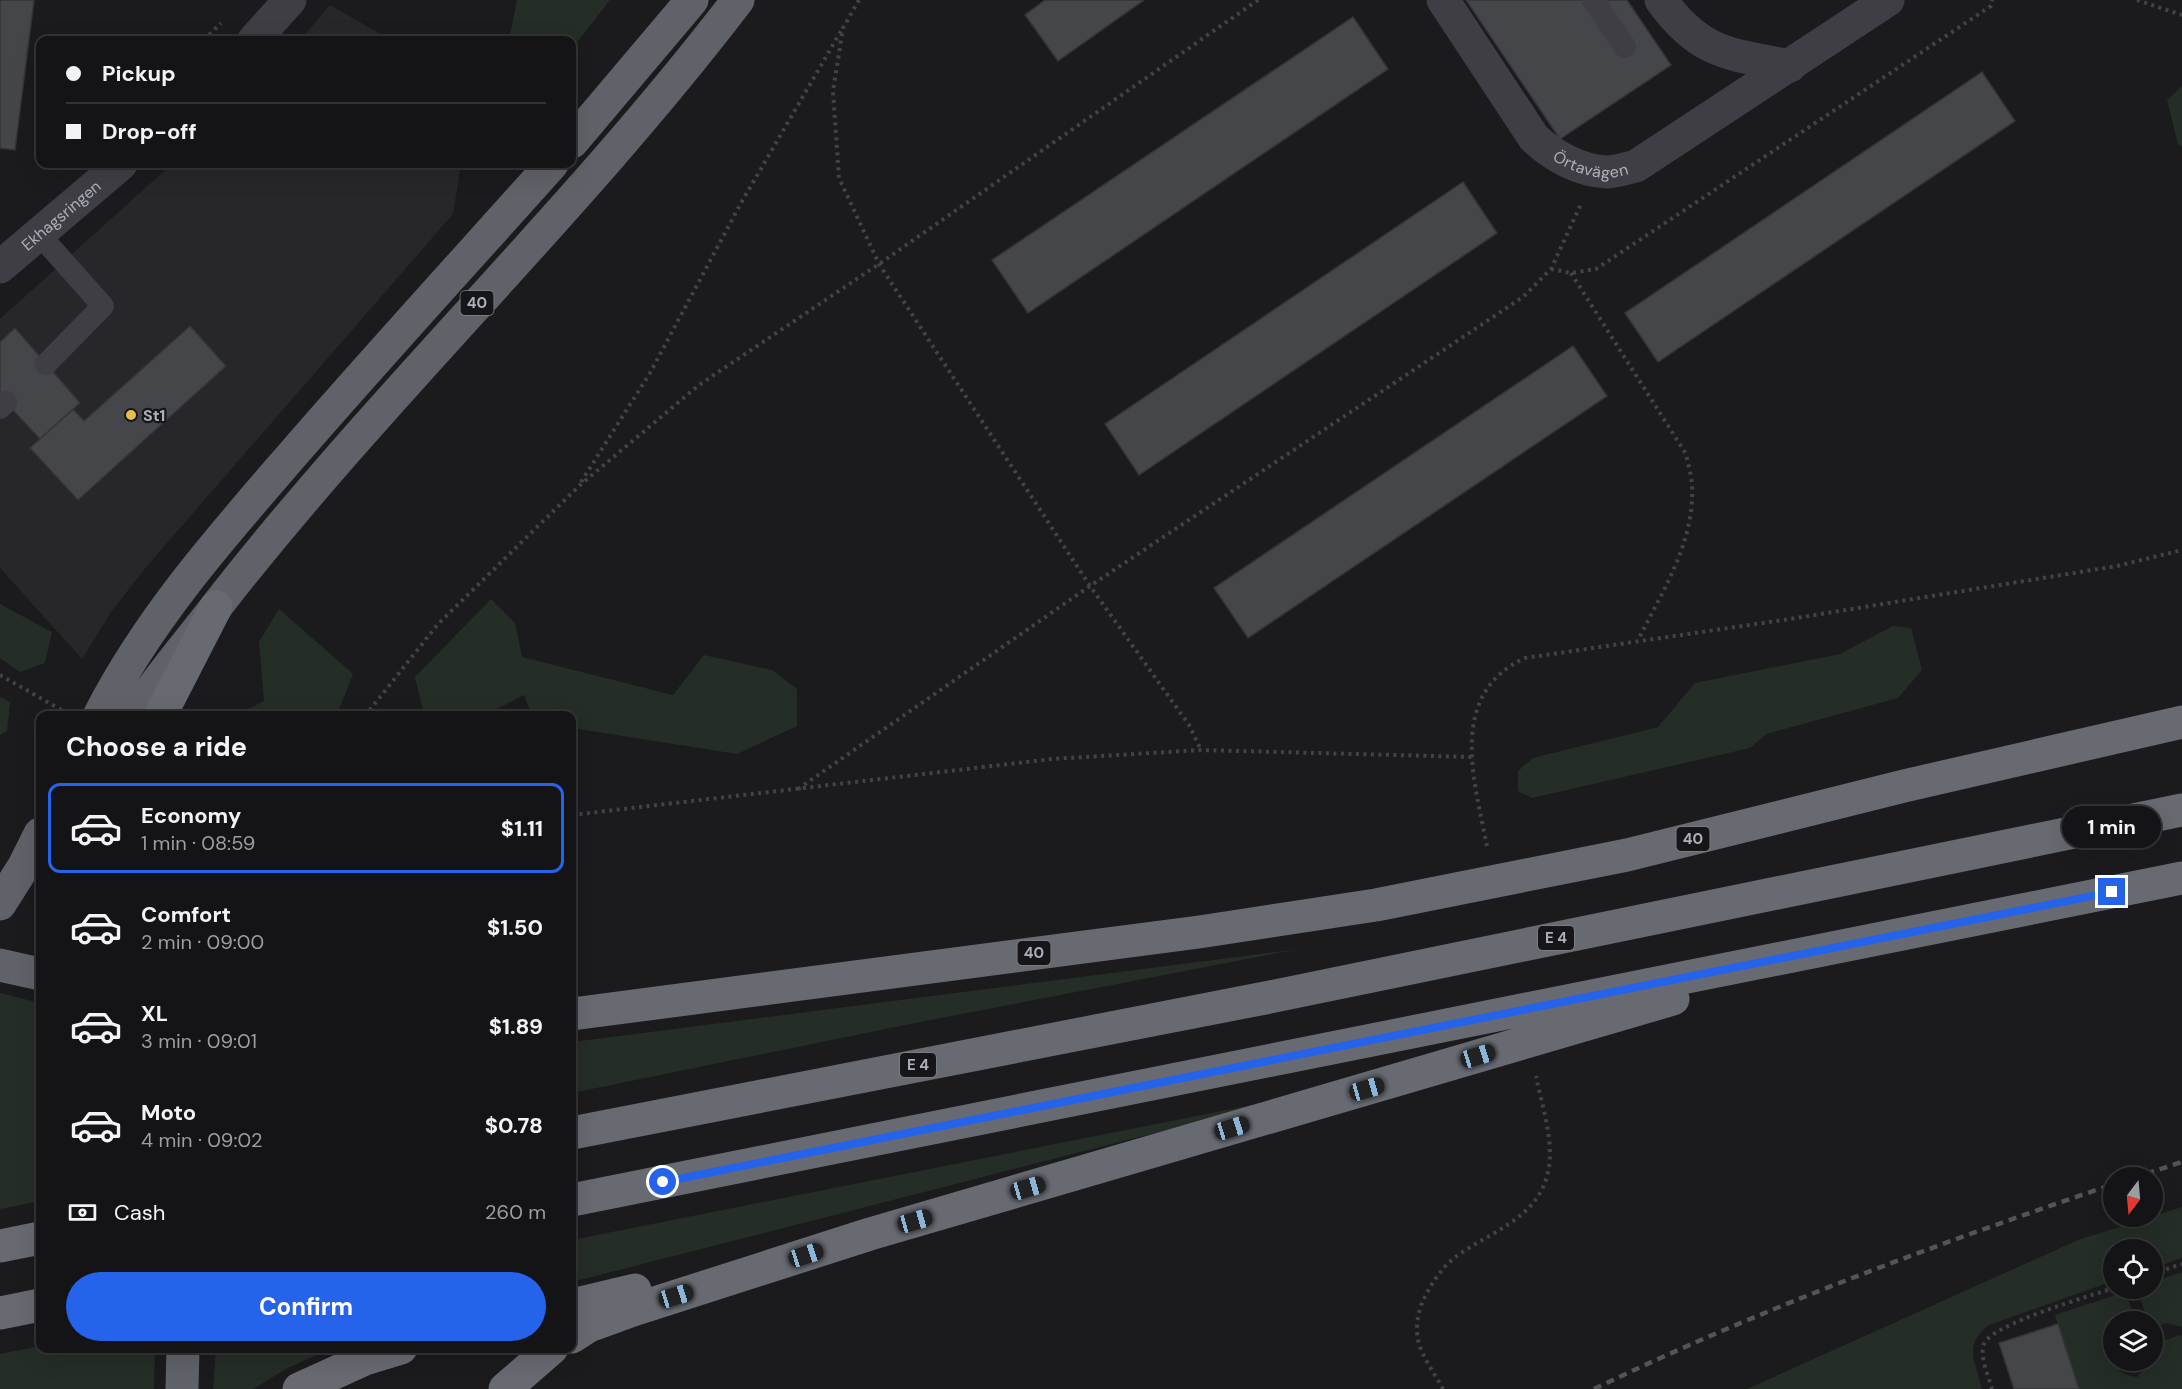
<!DOCTYPE html>
<meta charset="utf-8">
<style>
body{margin:0;font-family:"DM Sans",sans-serif;background:#212123;color:#f1f3f6;height:100vh;display:flex;flex-direction:column;font-size:22px;white-space:nowrap}
*{box-sizing:border-box;margin:0}
p{font-size:20px;color:#9d9ea1}
.icon{flex:none;width:33px;height:33px;fill:none;stroke:currentColor;stroke-width:2;stroke-linecap:round;stroke-linejoin:round}
.map{position:relative;flex:1;overflow:hidden}
.side{position:absolute;left:36px;top:711px;width:540px;height:642px;display:flex;flex-direction:column;background:#141416;border-radius:12px;box-shadow:0 6px 24px #0002,0 0 0 2px #333335}
.side>*{flex:none}
.hud{position:absolute;left:36px;top:36px;width:540px;height:132px;border-radius:12px;box-shadow:0 6px 24px #0002,0 0 0 2px #333335;display:grid;align-content:center;height:132px;padding:0 30px;background:#141416}
.needle{width:39px;rotate:196deg}
.controls{position:absolute;left:2103px;top:1167px;display:grid;gap:12px}
.controls a{display:grid;place-items:center;width:60px;height:60px;border-radius:50%;background:#141416;box-shadow:0 6px 24px #0002,0 0 0 2px #333335;font-size:30px}
.end{position:absolute;width:27px;height:27px;margin:-14px;border:8px solid #2563eb;background:#fff;box-shadow:0 0 0 3px #fff}
.from{border-radius:50%}
.bubble{position:absolute;height:42px;border-radius:21px;background:#141416;box-shadow:0 6px 24px #0002,0 0 0 2px #333335;font-size:20px;font-weight:700;line-height:42px;text-align:center}
.car{position:absolute;width:18px;height:36px;margin:-18px -9px;border-radius:8px;box-shadow:0 0 4px 2px #0007;background:linear-gradient(#222 24%,#8ab4d8 0 40%,#222 0 76%,#8ab4d8 0 86%,#222 0)}
.hud b{display:flex;align-items:center;gap:21px;height:57px;font-size:22px}
.hud b+b{border-top:2px solid #333335}
.hud i{width:15px;height:15px;background:#f1f3f6}
ul{padding:0;list-style:none}
li{display:flex;align-items:center;gap:18px;height:90px;margin:0 12px 9px;padding:0 18px;border:3px solid transparent;border-radius:12px}
li div{flex:1}
li b{display:block;font-size:22px}
li em{font-style:normal;font-weight:700}
li.current{border-color:#2563eb}
li>.icon{width:54px;height:54px;stroke-width:1.5}
h2{padding:0 30px;font-size:27px;line-height:72px}
.pay{display:flex;align-items:center;gap:15px;height:66px;padding:0 30px;font-size:22px}
.pay p{margin-inline-start:auto}
.button{display:flex;gap:12px;margin-top:auto;padding:12px 30px}
.button a{flex:1;height:69px;border-radius:36px;background:#2563eb;color:#fff;font-size:24px;font-weight:700;line-height:69px;text-align:center}
.map>svg:first-child{display:block}
.built{fill:#27272a}
.green{fill:#252d27}
.building{fill:#45464a;stroke:#353539;stroke-width:1.5}
.lines{fill:none;stroke-linecap:round;stroke-linejoin:round}
.path{stroke:#424349;stroke-width:4;stroke-dasharray:3 4.5;stroke-linecap:butt}
.service{stroke:#3e3e44;stroke-width:22}
.minor{stroke:#3e3e44;stroke-width:33}
.tertiary{stroke:#3e3e44;stroke-width:33}
.trunk{stroke:#606269;stroke-width:33}
.motorway{stroke:#686a72;stroke-width:33}
.rail{stroke:#53545a;stroke-width:4.5;stroke-dasharray:8 6;stroke-linecap:butt}
.route{stroke:#2563eb;stroke-width:8}
.poi-dot{fill:#e6be4a;stroke:#161618;stroke-width:2}
.labels{text-anchor:middle;stroke-width:4.5;stroke-linejoin:round;paint-order:stroke}
.shield{fill:#161618;stroke:#80828a;stroke-width:1.5}
.shield-label{font-size:15px;font-weight:bold;fill:#aeb1bb}
.street-label{font-size:16px;fill:#aeb1bb;stroke:#161618}
.poi-label{font-size:16px;font-weight:bold;fill:#aeb1bb;stroke:#161618;text-anchor:start}
</style>
<div class="map">
<svg width="2182" height="1389" viewBox="0 0 2182 1389">
<rect width="100%" height="100%" fill="#1b1b1d"/>
<!-- built -->
<path class="built" d="M330,5L391,40H300Z
M172,164H461L453,214L147,566L111,612L82,659L0,568V319Z"/>
<!-- green -->
<path class="green" d="M517,0H610L572,49V40H509Z
M2182,86V147L2178,144L2167,100Z
M491,599L515,623L522,657L673,695L704,655L772,670L797,689V726L737,754L572,728V716L532,715L524,695L485,715H424L415,677Z
M0,604L52,632L45,663L20,672L0,658Z
M279,609L353,674L337,714L236,715L264,701L259,642Z
M1893,626L1911,628L1922,670L1898,698L1766,734L1750,748L1532,798L1518,791V771L1533,758L1658,727L1695,683L1840,654Z
M0,697L10,702L7,731L0,735Z
M1299,949L910,1024L572,1093V1042Z
M0,993L40,1003V1201L0,1209Z
M1307,1094L572,1282V1240Z
M2182,1207V1258L2153,1268L2152,1250H2114L2113,1281L1989,1325C1963,1345 1975,1361 1982,1389H1747L2078,1240Z
M2182,1272V1327L2166,1323L2153,1328L2152,1322L2148,1321L2137,1289L2152,1288L2153,1282Z
M2125,1292L2136,1321L2114,1322C2114,1347 2104,1374 2137,1377L2152,1360L2153,1345L2179,1335L2182,1336V1389H2079L2055,1315Z
M40,1346V1348L155,1349L154,1389H0V1354Z
M216,1349V1348L329,1349L286,1369L253,1389H213Z"/>
<!-- building -->
<path class="building" d="M0,0H34L15,150L0,148Z
M1045,0H1144L1058,61L1025,15Z
M1466,0H1627L1671,65L1560,139Z
M1353,17L1388,69L1028,313L992,260Z
M1982,72L2015,121L1658,362L1625,313Z
M1463,182L1497,233L1139,475L1105,424Z
M190,326L226,366L78,500L30,448L73,409L84,421Z
M15,328L80,403L40,439L0,396V342Z
M1573,346L1607,396L1248,638L1214,588Z
M2058,1324L2079,1389H2014L1999,1343Z"/>
<g class="lines">
<!-- path -->
<path class="path" d="M859,0L843,28L833,91L839,178L879,264L1090,586L1189,725L1201,750
M2137,0L2182,15
M204,40L221,23
M1551,269L1571,273L1596,269L1991,6L1992,0
M1571,273L1686,454C1688,465 1692,476 1692,486C1695,542 1662,592 1638,640
M581,482L650,373L741,203L841,31
M0,675L65,712
M365,716L438,624L579,486L699,385L879,264L1258,0
M798,789L1090,586L1523,297L1551,269L1581,204
M572,815L1052,759L1201,750L1472,757
M1487,846C1474,780 1447,694 1525,658L1790,619L2117,566L2182,550
M2152,1274L2182,1264
M1443,1389C1435,1374 1422,1357 1418,1340C1415,1323 1419,1306 1428,1291C1434,1280 1443,1267 1453,1259C1486,1233 1535,1221 1547,1176C1556,1145 1542,1107 1536,1076
M1992,1389C1989,1377 1979,1356 1984,1344C1992,1324 2090,1296 2114,1288"/>
<!-- service -->
<path class="service" d="M1593,0L1625,47
M38,233L103,306L46,364
M0,408L6,402"/>
<!-- minor -->
<g class="minor">
<path id="s1" d="M1443,0L1534,138C1553,156 1580,171 1607,172C1616,172 1627,168 1636,166L1888,0"/>
<path d="M1661,0C1700,54 1729,54 1790,66"/>
</g>
<!-- tertiary -->
<g class="tertiary">
<path d="M254,40L290,0"/>
<path id="s2" d="M0,267L121,164"/>
</g>
<!-- trunk -->
<path class="trunk" d="M572,142L692,0
M99,716C149,618 222,536 293,454C378,356 466,260 552,164
M133,716C159,676 190,641 219,603C382,394 577,211 738,0
M0,904L24,866L40,834
M0,965L40,974
M182,1389L183,1348"/>
<!-- motorway -->
<path class="motorway" d="M160,716L216,607
M572,1014L1199,932L1376,905L1627,855L1904,786L2182,722
M572,1133L1265,998L2182,810
M572,1200L2182,878
M0,1246L40,1238
M572,1305L635,1290
M0,1313L40,1305
M572,1337L589,1326L633,1310L870,1234L1673,999
M299,1389L365,1359L401,1348
M505,1389L552,1348"/>
<!-- rail -->
<path class="rail" d="M2133,1178L2182,1162
M1594,1389C1762,1308 1937,1244 2114,1184"/>
</g>
<g class="lines">
<!-- route -->
<path class="route" d="M663,1182L2112,892"/>
</g>
<!-- markers -->
<circle class="poi-dot" cx="131" cy="415" r="6"/>
<g class="labels">
<!-- shield labels -->
<g class="shield">
<rect x="460.5" y="291" width="33" height="24" rx="4.5"/>
<rect x="1676.5" y="827" width="33" height="24" rx="4.5"/>
<rect x="1538" y="926" width="36" height="24" rx="4.5"/>
<rect x="1017.5" y="941" width="33" height="24" rx="4.5"/>
<rect x="900" y="1053" width="36" height="24" rx="4.5"/>
</g>
<g class="shield-label">
<text x="477" y="308">40</text>
<text x="1693" y="844">40</text>
<text x="1556" y="943">E 4</text>
<text x="1034" y="958">40</text>
<text x="918" y="1070">E 4</text>
</g>
<!-- street labels -->
<g class="street-label">
<text dy="6" stroke="none"><textPath href="#s1" startOffset="230">Örtavägen</textPath></text>
<text dy="6" stroke="none"><textPath href="#s2" startOffset="80">Ekhagsringen</textPath></text>
</g>
<!-- poi labels -->
<g class="poi-label">
<text x="143" y="421">St1</text>
</g>
</g>
</svg>
<div class="controls">
<a><svg class="needle" viewBox="-14 -14 28 28"><path d="M0-13l5 13h-10z" fill="#e53935"/><path d="M0 13l5-13h-10z" fill="#9d9ea1"/></svg></a>
<a><svg class="icon" aria-label="locate" viewBox="0 0 24 24"><circle cx="12" cy="12" r="6"/><path d="M12 2v4M12 18v4M2 12h4M18 12h4"/></svg></a>
<a><svg class="icon" aria-label="layers" viewBox="0 0 24 24"><path d="M12 4l9 5-9 5-9-5zM3 14l9 5 9-5"/></svg></a>
</div>
<i class="end from" style="left:663px;top:1182px"></i>
<i class="end" style="left:2112px;top:892px"></i>
<div class="bubble" style="left:2062px;top:806px;width:99px">1 min</div>
<i class="car" style="left:1478px;top:1056px;rotate:73deg"></i>
<i class="car" style="left:1367px;top:1089px;rotate:74deg"></i>
<i class="car" style="left:1232px;top:1128px;rotate:73deg"></i>
<i class="car" style="left:1028px;top:1188px;rotate:74deg"></i>
<i class="car" style="left:915px;top:1221px;rotate:74deg"></i>
<i class="car" style="left:806px;top:1255px;rotate:72deg"></i>
<i class="car" style="left:676px;top:1296px;rotate:73deg"></i>
<div class="hud">
<b><i class="from"></i>Pickup</b>
<b><i></i>Drop-off</b>
</div>
<section class="side">
<h2>Choose a ride</h2>
<ul>
<li class="current"><svg class="icon" aria-label="car" viewBox="0 0 24 24"><path d="M5 17H2v-5l4-1 3-4h7l3 4 3 1v5h-3M9 17h6M6 11h13"/><circle cx="7" cy="17" r="2"/><circle cx="17" cy="17" r="2"/></svg><div><b>Economy</b><p>1 min · 08:59</p></div><em>$1.11</em></li>
<li><svg class="icon" aria-label="car" viewBox="0 0 24 24"><path d="M5 17H2v-5l4-1 3-4h7l3 4 3 1v5h-3M9 17h6M6 11h13"/><circle cx="7" cy="17" r="2"/><circle cx="17" cy="17" r="2"/></svg><div><b>Comfort</b><p>2 min · 09:00</p></div><em>$1.50</em></li>
<li><svg class="icon" aria-label="car" viewBox="0 0 24 24"><path d="M5 17H2v-5l4-1 3-4h7l3 4 3 1v5h-3M9 17h6M6 11h13"/><circle cx="7" cy="17" r="2"/><circle cx="17" cy="17" r="2"/></svg><div><b>XL</b><p>3 min · 09:01</p></div><em>$1.89</em></li>
<li><svg class="icon" aria-label="car" viewBox="0 0 24 24"><path d="M5 17H2v-5l4-1 3-4h7l3 4 3 1v5h-3M9 17h6M6 11h13"/><circle cx="7" cy="17" r="2"/><circle cx="17" cy="17" r="2"/></svg><div><b>Moto</b><p>4 min · 09:02</p></div><em>$0.78</em></li>
</ul>
<div class="pay"><svg class="icon" aria-label="cash" viewBox="0 0 24 24"><path d="M3 7h18v10H3z"/><circle cx="12" cy="12" r="2"/></svg>Cash<p>260 m</p></div>
<div class="button"><a>Confirm</a></div>
</section>
</div>
